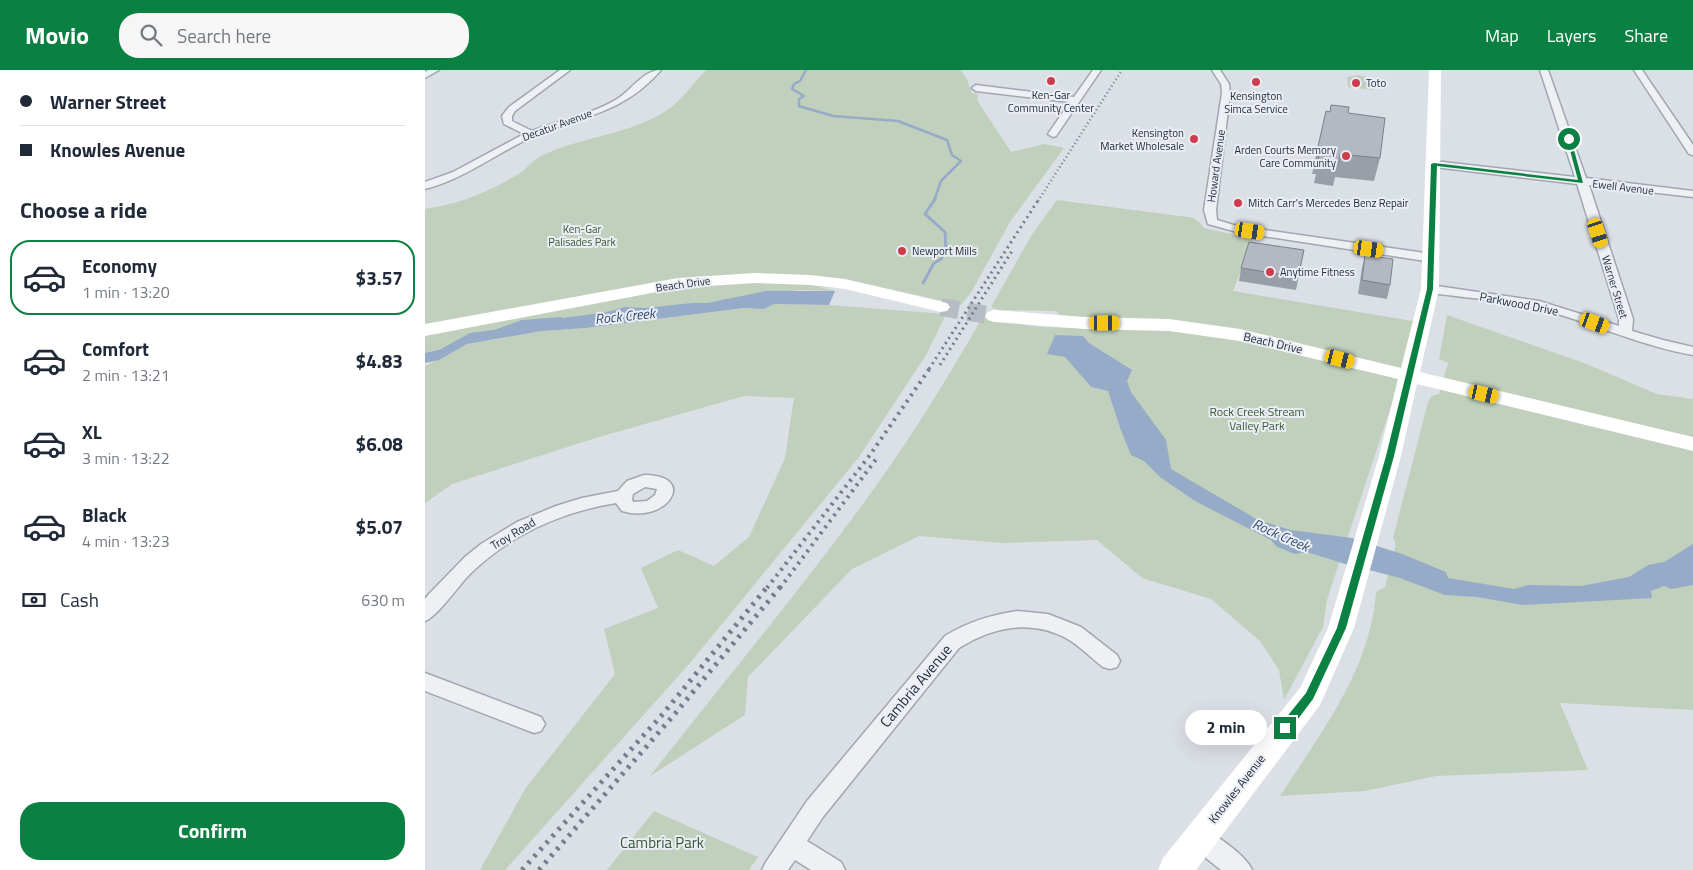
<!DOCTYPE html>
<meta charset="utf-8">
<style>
body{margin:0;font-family:"Titillium Web",sans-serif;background:#f6f6f7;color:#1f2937;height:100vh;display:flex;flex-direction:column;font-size:19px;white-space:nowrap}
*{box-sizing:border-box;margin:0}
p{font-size:16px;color:#747a83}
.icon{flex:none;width:28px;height:28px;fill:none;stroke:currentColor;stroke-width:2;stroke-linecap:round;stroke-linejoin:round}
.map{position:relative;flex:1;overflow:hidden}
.side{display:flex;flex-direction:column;background:#fff;width:425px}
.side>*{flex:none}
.hud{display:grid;align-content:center;height:110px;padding:0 20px;background:#fff}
.end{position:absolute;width:22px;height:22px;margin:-11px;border:6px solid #0b8043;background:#fff;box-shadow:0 0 0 2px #fff}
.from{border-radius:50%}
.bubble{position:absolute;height:35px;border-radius:18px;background:#fff;box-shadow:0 5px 20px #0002;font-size:16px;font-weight:700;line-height:35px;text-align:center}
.car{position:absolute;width:15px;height:30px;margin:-15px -8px;border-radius:6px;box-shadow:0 0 4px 1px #0007;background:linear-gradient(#f5c518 24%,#345 0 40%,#f5c518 0 76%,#345 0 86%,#f5c518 0)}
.hud b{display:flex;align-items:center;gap:18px;height:48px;font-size:19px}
.hud b+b{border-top:1px solid #e0e1e3}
.hud i{width:12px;height:12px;background:#1f2937}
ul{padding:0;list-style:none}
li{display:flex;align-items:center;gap:15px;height:75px;margin:0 10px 8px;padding:0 10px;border:2px solid transparent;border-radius:20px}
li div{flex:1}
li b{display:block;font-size:19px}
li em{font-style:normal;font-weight:700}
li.current{border-color:#0b8043}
li>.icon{width:45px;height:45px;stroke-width:1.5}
h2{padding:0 20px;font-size:22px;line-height:60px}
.pay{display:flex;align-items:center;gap:12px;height:55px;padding:0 20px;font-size:19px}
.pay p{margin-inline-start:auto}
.cta{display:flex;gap:10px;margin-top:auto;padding:10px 20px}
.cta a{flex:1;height:58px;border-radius:20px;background:#0b8043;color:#fff;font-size:20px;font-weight:700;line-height:58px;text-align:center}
header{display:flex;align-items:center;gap:30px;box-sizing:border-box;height:70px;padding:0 25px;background:#0b8043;color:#fff}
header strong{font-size:24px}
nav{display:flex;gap:28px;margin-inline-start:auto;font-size:18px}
.search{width:350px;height:45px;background:#f6f6f7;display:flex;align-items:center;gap:12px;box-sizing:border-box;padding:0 18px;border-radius:20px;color:#747a83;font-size:19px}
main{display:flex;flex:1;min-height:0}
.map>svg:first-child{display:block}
.green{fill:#c0d0bc;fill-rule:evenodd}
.water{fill:#96abc7}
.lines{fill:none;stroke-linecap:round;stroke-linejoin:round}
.stream-far1{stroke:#96abc7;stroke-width:2.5}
.stream{stroke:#96abc7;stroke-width:3}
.secondary-tunnel{stroke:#b7bbc4;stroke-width:18;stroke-dasharray:18 9;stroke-linecap:butt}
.street-casing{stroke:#a1a6b0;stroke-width:3}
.street{fill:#eef0f4;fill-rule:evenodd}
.secondary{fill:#fff;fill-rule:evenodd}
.rail-far3{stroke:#757d8f;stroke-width:2.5;stroke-dasharray:1 3;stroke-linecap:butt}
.rail-far2{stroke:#757d8f;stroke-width:3;stroke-dasharray:2 4;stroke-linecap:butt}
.rail-far1{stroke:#757d8f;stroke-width:4;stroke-dasharray:2.5 5;stroke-linecap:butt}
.rail{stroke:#757d8f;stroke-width:5;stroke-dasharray:3 6;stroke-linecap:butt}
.wall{fill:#9a9ea7}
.building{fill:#b3b8c2;stroke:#7d8188}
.route{fill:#0b8043}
.poi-dot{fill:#cd3e4c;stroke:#eaeef4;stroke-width:2}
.labels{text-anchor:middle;stroke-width:4;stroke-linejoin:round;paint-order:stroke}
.far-poi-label{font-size:11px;fill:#252c3c;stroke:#eaeef4;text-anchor:start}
.far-street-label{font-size:11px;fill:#252c3c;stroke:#eaeef4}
.far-park-label{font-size:11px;fill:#385733;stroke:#eaeef4}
.street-label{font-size:12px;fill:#252c3c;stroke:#eaeef4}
.park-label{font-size:12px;fill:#385733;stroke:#eaeef4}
.water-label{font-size:14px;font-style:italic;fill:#30496f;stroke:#eaeef4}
.near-street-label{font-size:15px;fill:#252c3c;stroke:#eaeef4}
.near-park-label{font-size:15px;fill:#385733;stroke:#eaeef4}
</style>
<header>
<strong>Movio</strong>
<div class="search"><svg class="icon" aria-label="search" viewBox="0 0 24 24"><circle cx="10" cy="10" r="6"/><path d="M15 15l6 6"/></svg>Search here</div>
<nav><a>Map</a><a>Layers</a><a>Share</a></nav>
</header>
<main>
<section class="side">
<div class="hud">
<b><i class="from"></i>Warner Street</b>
<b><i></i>Knowles Avenue</b>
</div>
<h2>Choose a ride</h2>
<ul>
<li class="current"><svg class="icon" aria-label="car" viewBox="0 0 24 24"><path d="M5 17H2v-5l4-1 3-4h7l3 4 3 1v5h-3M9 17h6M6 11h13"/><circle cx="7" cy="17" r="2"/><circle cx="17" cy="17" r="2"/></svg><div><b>Economy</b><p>1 min · 13:20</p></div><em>$3.57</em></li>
<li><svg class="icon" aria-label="car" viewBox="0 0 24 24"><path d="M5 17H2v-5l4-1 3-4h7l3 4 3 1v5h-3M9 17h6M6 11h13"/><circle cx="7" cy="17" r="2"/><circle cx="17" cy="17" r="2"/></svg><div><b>Comfort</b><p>2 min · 13:21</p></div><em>$4.83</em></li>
<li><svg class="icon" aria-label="car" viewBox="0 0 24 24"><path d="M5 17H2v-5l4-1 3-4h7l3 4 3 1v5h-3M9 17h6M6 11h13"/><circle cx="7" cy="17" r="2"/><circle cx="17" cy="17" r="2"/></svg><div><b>XL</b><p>3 min · 13:22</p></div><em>$6.08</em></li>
<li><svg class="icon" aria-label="car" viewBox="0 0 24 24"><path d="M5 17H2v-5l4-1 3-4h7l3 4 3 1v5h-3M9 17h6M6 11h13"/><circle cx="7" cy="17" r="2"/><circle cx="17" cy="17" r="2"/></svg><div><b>Black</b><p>4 min · 13:23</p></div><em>$5.07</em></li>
</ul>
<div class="pay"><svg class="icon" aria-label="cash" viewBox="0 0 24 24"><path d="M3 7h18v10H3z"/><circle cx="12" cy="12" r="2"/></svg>Cash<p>630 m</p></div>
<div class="cta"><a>Confirm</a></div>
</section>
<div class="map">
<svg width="1268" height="800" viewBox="0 0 1268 800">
<rect width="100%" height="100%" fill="#dbdfe6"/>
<!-- green -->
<path class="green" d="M281,0H535L541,7L547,23L553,24L552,30L586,82L619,74L639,78L585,152L547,221L536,235L447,215L443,220L395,217L410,221L375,220L282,233H268L48,270L0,283V139C35,134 66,121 95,103C103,98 108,89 116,86C157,66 206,65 244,39C255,32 271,10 281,0Z
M934,5L959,12L948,20L923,17L922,7Z
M632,130L770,148V150L773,151L779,158L828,169L808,221L994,252L902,530L898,557L859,630L854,600L835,571L786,529L717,508L672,470L578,473L494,466L427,499L323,607L320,645L225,706C303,606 385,509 458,406C494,355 526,302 557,248L615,257L645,258L631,241L573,240L566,237L606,166ZM630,265L666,284L710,367L694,355L683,321L666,317L640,287L626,277Z
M349,234L404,235L521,244L501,285L434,387L265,593L80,800H55L100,719L190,604L179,559L233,538L216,498L253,480L289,496L324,467L360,388L369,328L319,326L174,367L27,414L0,433V296L42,274L118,261L161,258L319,238L339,239Z
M1022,245L1159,293L1232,324L1268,329V640L1135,633L1163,700L1011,706L940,721L855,726C895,664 946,599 951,522L960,517L971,474L968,468L1003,332L1007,326L1014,324L1023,293L1014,289Z
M229,741L333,787L324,800H182Z"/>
<!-- water -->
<path class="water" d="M342,221H410L404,235L349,234L339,239L319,238L161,258L117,261L42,274L14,290L0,293V283L16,279L45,263L69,260L97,250L136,247L138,248L182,242L200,237L220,238L267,233H282Z
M630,265L658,266L664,273L707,300L702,311L706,322L741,370L746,399L833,450L866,460L927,468L977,484L1021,502L1023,508L1089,519L1104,515L1156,516L1204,507L1223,495L1239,492L1268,474V515L1247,519L1239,516L1226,521L1227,528L1098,535L1052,527L1020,525L975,508L917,493L882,482L870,484L852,477L846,470L770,431L735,407L719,391L706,385L695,358L683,321L666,317L640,287L622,284Z"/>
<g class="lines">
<!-- stream-far1 -->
<path class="stream-far1" d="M381,0L375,11L369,14L367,19L379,26L374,29V36L408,46L473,51L522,70L527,85L536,91L516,111L509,131"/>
<!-- stream -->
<path class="stream" d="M498,213L509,193L516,189L521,180L520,162L500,144L510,129"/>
<!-- secondary-tunnel -->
<path class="secondary-tunnel" d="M516,237L569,246"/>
<!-- street casing -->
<g class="street-casing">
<path id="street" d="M3,0H14L0,8V2Z
M135,0H145L90,41L87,46V51L107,61C133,51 168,44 192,29C207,20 218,0 236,0C198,44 158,45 110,66C72,82 40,109 0,119V112L28,102L99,64L79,54L77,46L84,37Z
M668,0H676L631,66L628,67L623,64L645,32L551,21L547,18L551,15L649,27Z
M787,0H795L804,14L805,23L791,140L792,150L812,156L1007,184L1013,188L1011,191L1007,192L812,162L783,154L779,140L797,23L796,14Z
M1115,0H1123L1161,108L1268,121V127L1164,115L1208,249L1207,261L1238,270L1268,277V285C1217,276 1175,256 1126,242C1087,231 1045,228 1005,223L999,219L1005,215L1114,231L1194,256V249L1152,114L1009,97L1004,94L1009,91L1150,107Z
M1209,0H1217L1268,75V85L1264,84Z
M219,405C274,405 242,455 197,441L191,433C136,442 85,465 45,504C34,515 12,547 0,551V529L4,524L40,487L56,474L92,452L131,436L157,428L193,421L202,411ZM220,417L232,419L230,425L222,431L208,432L207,429L208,424Z
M592,541L623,544L656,557L692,585L695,591L692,597L685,599L678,597C666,588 654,575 641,568C605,549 567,557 534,578L398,747L382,771L416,792L420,800H386L370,790L363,800H337L341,792L382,731L520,566C543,552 565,545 592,541Z
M0,603L116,647L120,654L116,661L109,663L0,621Z
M774,757C789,763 821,785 827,800H796L766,776L762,768L766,760Z"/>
</g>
<!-- street -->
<use href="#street" class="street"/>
<!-- secondary -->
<path class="secondary" d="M1004,0H1016L1014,219L995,302L1268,367V381L992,314L976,386L929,558L899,626L895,635L771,800H733L738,788L875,618L903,558L954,386L973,309L815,271L744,261L660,259L569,252L563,250L560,246L563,242L569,240L660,247L744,249L815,259L976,298L996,219Z
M330,203L385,205L420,209L522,233L525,237L522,241L516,242L420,219L385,215L330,213L253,218L0,266V254L253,208Z"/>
<!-- rail-far3 -->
<path class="rail-far3" d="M613,131L697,0"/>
<!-- rail-far2 -->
<path class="rail-far2" d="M515,295L587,181
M504,299L614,129"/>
<!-- rail-far1 -->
<path class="rail-far1" d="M342,518L445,385L505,298
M355,518L452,388"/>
<!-- rail -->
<path class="rail" d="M97,800L237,645L343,516
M114,800L248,646L356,516"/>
</g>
<!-- wall -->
<path class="wall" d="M905,42L923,43L955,88L949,111L910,107L908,116L889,113L891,104H887L892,81Z
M879,180L871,220L814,211L816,198Z
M940,185L965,215L962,229L933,224L937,198Z"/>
<!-- building -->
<path class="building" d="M906,35L924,37L923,43L960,48L955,88L915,84L914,92L893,90L895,81H892L901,41L905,42Z
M824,172L879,180L873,207L816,198Z
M940,185L968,189L965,215L937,210Z"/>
<!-- route -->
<path class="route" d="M1144,67L1146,69L1158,113L1012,96L1008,219L969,386L921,558L888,629L864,661H856L855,658L856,654L881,623L912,558L961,386L1002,219L1006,94L1009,93L1153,110L1142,69Z"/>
<!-- markers -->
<g class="poi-dot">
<circle cx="626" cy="11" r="5"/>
<circle cx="831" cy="12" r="5"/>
<circle cx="931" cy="13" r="5"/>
<circle cx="769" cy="69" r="5"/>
<circle cx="921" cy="86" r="5"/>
<circle cx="813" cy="133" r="5"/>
<circle cx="477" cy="181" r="5"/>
<circle cx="845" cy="202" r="5"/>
</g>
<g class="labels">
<!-- far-poi labels -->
<g class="far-poi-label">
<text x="941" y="17">Toto</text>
<text x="626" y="29" text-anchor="middle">Ken-Gar<tspan x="626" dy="13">Community Center</tspan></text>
<text x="831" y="30" text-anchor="middle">Kensington<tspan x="831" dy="13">Simca Service</tspan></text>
<text x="759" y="67" text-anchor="end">Kensington<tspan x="759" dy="13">Market Wholesale</tspan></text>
<text x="911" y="84" text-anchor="end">Arden Courts Memory<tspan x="911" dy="13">Care Community</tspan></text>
<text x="823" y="137">Mitch Carr's Mercedes Benz Repair</text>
<text x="487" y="185">Newport Mills</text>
<text x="855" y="206">Anytime Fitness</text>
</g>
<!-- far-street labels -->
<g class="far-street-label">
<text transform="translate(132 55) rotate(-20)" y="4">Decatur Avenue</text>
<text transform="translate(791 96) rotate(-82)" y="4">Howard Avenue</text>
<text transform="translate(1198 117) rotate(7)" y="4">Ewell Avenue</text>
<text transform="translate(258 214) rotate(-8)" y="4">Beach Drive</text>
<text transform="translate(1190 217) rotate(73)" y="4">Warner Street</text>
</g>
<!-- far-park labels -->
<g class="far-park-label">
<text x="157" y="163">Ken-Gar<tspan x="157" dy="13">Palisades Park</tspan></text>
</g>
<!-- street labels -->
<g class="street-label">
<text transform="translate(1094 234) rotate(11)" y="4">Parkwood Drive</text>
<text transform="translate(848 273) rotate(13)" y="4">Beach Drive</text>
<text transform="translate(88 464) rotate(-31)" y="4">Troy Road</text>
<text transform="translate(812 719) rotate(-52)" y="4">Knowles Avenue</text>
</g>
<!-- park labels -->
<g class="park-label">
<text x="832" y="346">Rock Creek Stream<tspan x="832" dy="14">Valley Park</tspan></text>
</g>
<!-- water labels -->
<g class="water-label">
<text transform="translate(200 246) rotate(-6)" y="5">Rock Creek</text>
<text transform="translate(856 465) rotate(24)" y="5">Rock Creek</text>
</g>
<!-- near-street labels -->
<g class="near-street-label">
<text transform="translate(491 616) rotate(-50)" y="5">Cambria Avenue</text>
</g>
<!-- near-park labels -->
<g class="near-park-label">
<text x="237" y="778">Cambria Park</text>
</g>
</g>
</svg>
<i class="end from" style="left:1144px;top:69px"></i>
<i class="end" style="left:860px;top:658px"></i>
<div class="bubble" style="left:760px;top:640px;width:82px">2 min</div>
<i class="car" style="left:825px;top:161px;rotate:99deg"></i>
<i class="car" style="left:1173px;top:163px;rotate:162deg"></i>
<i class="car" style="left:944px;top:179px;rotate:98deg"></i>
<i class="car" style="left:680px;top:253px;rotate:90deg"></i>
<i class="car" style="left:1170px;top:253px;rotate:110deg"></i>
<i class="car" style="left:915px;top:289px;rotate:104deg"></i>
<i class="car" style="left:1059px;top:324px;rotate:103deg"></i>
</div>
</main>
